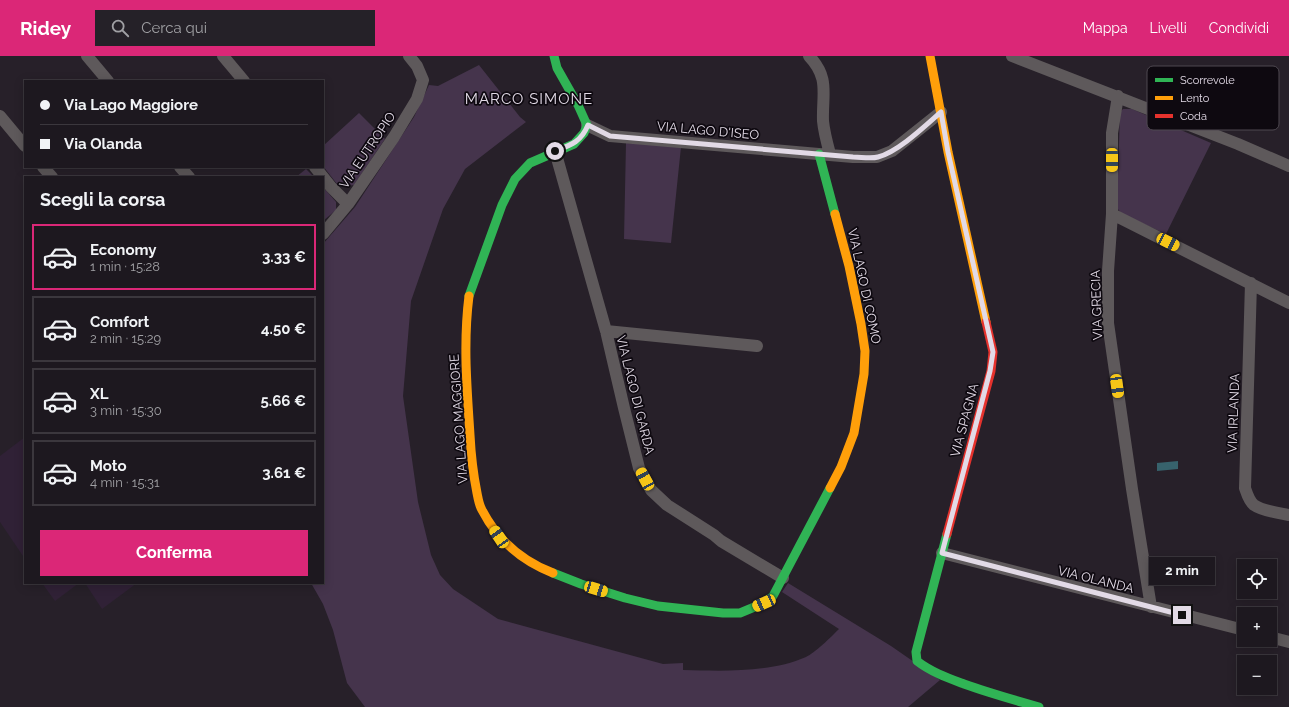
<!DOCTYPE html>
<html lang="it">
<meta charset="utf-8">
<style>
body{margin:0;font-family:Raleway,sans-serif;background:#252128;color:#f1f3f6;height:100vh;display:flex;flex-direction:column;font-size:15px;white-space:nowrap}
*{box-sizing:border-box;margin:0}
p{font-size:13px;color:#a0a0a4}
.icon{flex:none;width:22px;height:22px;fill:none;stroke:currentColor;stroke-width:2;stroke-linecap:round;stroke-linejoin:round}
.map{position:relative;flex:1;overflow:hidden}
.details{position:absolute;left:24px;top:120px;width:300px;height:408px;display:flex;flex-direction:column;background:#1d181f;border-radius:0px;box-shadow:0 2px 10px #0003,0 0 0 1px #3b373d}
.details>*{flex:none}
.guide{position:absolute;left:24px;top:24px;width:300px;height:88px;border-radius:0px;box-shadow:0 2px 10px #0003,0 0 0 1px #3b373d;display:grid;align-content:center;height:88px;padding:0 16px;background:#1d181f}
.buttons{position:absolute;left:1237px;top:503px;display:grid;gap:8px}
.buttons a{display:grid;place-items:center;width:40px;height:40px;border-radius:0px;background:#1d181f;box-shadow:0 2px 10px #0003,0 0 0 1px #3b373d;font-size:20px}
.end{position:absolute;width:18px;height:18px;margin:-9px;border:5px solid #e2dae6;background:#111;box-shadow:0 0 0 2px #111}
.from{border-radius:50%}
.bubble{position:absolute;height:28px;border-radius:0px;background:#1d181f;box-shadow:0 2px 10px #0003,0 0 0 1px #3b373d;font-size:13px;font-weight:700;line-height:28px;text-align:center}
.car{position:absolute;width:12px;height:24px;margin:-12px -6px;border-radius:5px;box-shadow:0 0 3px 1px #0007;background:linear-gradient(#f5c518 24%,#345 0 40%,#f5c518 0 76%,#345 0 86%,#f5c518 0)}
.guide b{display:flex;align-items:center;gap:14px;height:38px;font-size:15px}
.guide b+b{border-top:1px solid #3b373d}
.guide i{width:10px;height:10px;background:#f1f3f6}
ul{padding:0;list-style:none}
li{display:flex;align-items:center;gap:12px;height:66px;margin:0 8px 6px;padding:0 8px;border:2px solid #3b373d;border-radius:0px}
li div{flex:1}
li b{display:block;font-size:15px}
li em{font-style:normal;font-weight:700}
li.current{border-color:#db2777}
li>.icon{width:36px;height:36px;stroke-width:1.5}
h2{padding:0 16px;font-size:18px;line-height:48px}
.cta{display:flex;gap:8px;margin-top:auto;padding:8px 16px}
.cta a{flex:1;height:46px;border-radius:0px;background:#db2777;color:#fff;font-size:16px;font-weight:700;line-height:46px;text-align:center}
header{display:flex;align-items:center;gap:24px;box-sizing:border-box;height:56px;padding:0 20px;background:#db2777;color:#fff}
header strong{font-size:19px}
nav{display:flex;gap:22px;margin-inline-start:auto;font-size:14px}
.search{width:280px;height:36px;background:#252128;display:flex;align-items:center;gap:10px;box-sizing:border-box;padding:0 14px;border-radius:0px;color:#a0a0a4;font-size:15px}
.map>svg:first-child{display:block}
.built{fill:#302136}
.green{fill:#45344c}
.water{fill:#37626c}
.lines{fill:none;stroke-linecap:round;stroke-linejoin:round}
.street{stroke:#5e595b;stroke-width:12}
.fast{stroke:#30b455;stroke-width:9}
.slow{stroke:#ff9f0a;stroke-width:9}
.jam{stroke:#e5322d;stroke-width:9}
.route{stroke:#e2dae6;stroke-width:5}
.labels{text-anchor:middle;stroke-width:3.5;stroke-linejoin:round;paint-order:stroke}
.street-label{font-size:13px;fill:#e2dae6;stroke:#0e0910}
.quarter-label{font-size:15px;letter-spacing:1px;fill:#e2dae6;stroke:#0e0910}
.key{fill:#0e0910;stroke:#4e4850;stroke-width:1}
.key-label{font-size:11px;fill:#e2dae6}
</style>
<header>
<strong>Ridey</strong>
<div class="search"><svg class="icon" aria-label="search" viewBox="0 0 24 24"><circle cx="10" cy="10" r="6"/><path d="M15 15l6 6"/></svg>Cerca qui</div>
<nav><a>Mappa</a><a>Livelli</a><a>Condividi</a></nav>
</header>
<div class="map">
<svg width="1289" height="651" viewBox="0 0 1289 651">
<rect width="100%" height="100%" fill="#272029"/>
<!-- built -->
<path class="built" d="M25,381V503L0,466V400Z
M42,527H79L55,545Z
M85,527H137L102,553Z"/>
<!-- green -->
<path class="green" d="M479,9L520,61L526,66L465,113L443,153L411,245L403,340L418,446L431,499L440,519L453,533L498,563L663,608L683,607V614C722,615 770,617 806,601C815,597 831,581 839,573L782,536L788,527L891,590L940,624L908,651H365L347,627L333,574L323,548L311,527H323V188L355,151L414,61L429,29L438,30Z
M1123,53H1132L1211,87L1166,178L1122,158L1117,152L1120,56Z
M359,57L385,83L354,129L347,130L337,128L323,110V90Z
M626,87L681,91L671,187L624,183Z
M306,113L314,121H296Z
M323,131L336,146V154L323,165Z"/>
<!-- water -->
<path class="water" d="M1178,405V413L1157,415V407Z"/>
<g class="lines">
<!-- street -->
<path class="street" d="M87,0L108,25
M223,0L244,25
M809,0C830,22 822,38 823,65C824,76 827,87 830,98
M1012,0L1238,88L1289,110
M1118,40L1112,77V158L1108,215V267L1132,433L1151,551
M0,60L25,90
M587,69L610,80L853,101H877L892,95L941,56
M555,95L606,275L624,352L639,412L651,434L667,449L714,479L721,485L783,522
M43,111L52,121
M180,111L189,121
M315,111L331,131L348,148
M1112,158L1289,247
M323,178L348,148L394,81L417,43L423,24L417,10L409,0
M1251,227L1245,432C1247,438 1249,445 1254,449C1262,455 1279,457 1289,459
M606,275L757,290
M942,497L1244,574
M1270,581L1289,586"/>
<!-- fast -->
<path class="fast" d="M819,98L835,158
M469,240L502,149L515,123L530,107L574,88L584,77L587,69L578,49L557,12L554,0
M947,478L916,596L917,605C931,616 948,622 964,628C989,637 1014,644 1039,651
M553,517L581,528L625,542L658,550L723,557H740L764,547L773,540L830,432"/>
<!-- slow -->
<path class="slow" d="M930,0L948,96L986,266
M469,240C463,287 467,332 470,379C471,399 473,417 477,437C478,442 479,449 482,454C497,483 522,505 553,517
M830,432L841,411L854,377L864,318L865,295L861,268L849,210L835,158"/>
<!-- jam -->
<path class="jam" d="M947,478L991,315L993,296L986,266"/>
</g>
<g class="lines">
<!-- route -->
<path class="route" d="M555,95C571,89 581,86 588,69L610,80L853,101C861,101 871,103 878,101C898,96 925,70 941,56L948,96L993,296L990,315L942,497L1182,559"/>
</g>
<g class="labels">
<!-- street labels -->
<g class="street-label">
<text transform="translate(708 74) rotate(5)" y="5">VIA LAGO D'ISEO</text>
<text transform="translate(367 94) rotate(-56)" y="5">VIA EUTROPIO</text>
<text transform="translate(865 230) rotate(78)" y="5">VIA LAGO DI COMO</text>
<text transform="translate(1096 249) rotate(-92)" y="5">VIA GRECIA</text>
<text transform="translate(636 339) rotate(76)" y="5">VIA LAGO DI GARDA</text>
<text transform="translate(1233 357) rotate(-88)" y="5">VIA IRLANDA</text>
<text transform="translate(458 363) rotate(-94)" y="5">VIA LAGO MAGGIORE</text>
<text transform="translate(964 364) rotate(-75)" y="5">VIA SPAGNA</text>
<text transform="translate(1096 523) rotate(14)" y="5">VIA OLANDA</text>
</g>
<!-- quarter labels -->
<g class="quarter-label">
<text x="529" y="48">MARCO SIMONE</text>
</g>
</g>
<!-- legend -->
<rect x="1147" y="10" width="132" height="64" rx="6" class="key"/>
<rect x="1155" y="22" width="18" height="4" fill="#30b455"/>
<rect x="1155" y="40" width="18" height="4" fill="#ff9f0a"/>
<rect x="1155" y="58" width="18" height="4" fill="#e5322d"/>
<g class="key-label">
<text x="1180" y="28">Scorrevole</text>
<text x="1180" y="46">Lento</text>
<text x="1180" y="64">Coda</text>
</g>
</svg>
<div class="buttons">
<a><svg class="icon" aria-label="locate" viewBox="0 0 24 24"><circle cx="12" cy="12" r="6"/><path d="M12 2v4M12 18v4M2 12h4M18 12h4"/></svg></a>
<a>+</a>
<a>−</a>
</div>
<i class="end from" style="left:555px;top:95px"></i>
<i class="end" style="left:1182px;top:559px"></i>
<div class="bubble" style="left:1149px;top:501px;width:66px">2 min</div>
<i class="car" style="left:1112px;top:104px;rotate:180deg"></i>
<i class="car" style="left:1168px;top:186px;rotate:117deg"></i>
<i class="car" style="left:1117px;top:330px;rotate:172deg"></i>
<i class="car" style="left:645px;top:423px;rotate:331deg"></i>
<i class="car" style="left:499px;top:481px;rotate:326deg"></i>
<i class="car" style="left:596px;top:533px;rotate:107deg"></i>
<i class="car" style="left:764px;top:547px;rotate:246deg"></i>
<div class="guide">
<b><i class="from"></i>Via Lago Maggiore</b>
<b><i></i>Via Olanda</b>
</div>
<section class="details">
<h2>Scegli la corsa</h2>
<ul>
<li class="current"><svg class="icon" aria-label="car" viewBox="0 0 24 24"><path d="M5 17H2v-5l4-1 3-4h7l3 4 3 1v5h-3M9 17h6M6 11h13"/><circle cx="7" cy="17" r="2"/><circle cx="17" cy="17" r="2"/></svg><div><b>Economy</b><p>1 min · 15:28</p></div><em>3.33 €</em></li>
<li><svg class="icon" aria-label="car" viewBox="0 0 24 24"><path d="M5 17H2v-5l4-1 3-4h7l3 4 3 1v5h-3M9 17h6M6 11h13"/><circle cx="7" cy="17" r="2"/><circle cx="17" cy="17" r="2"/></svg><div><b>Comfort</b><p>2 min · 15:29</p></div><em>4.50 €</em></li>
<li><svg class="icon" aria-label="car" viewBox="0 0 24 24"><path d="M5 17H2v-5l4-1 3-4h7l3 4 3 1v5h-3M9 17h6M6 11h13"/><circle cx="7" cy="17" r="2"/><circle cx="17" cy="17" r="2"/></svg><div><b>XL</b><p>3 min · 15:30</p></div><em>5.66 €</em></li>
<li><svg class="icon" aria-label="car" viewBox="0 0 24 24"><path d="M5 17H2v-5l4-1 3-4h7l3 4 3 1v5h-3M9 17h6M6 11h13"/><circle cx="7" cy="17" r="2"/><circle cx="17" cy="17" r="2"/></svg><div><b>Moto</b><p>4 min · 15:31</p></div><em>3.61 €</em></li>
</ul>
<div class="cta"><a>Conferma</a></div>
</section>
</div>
